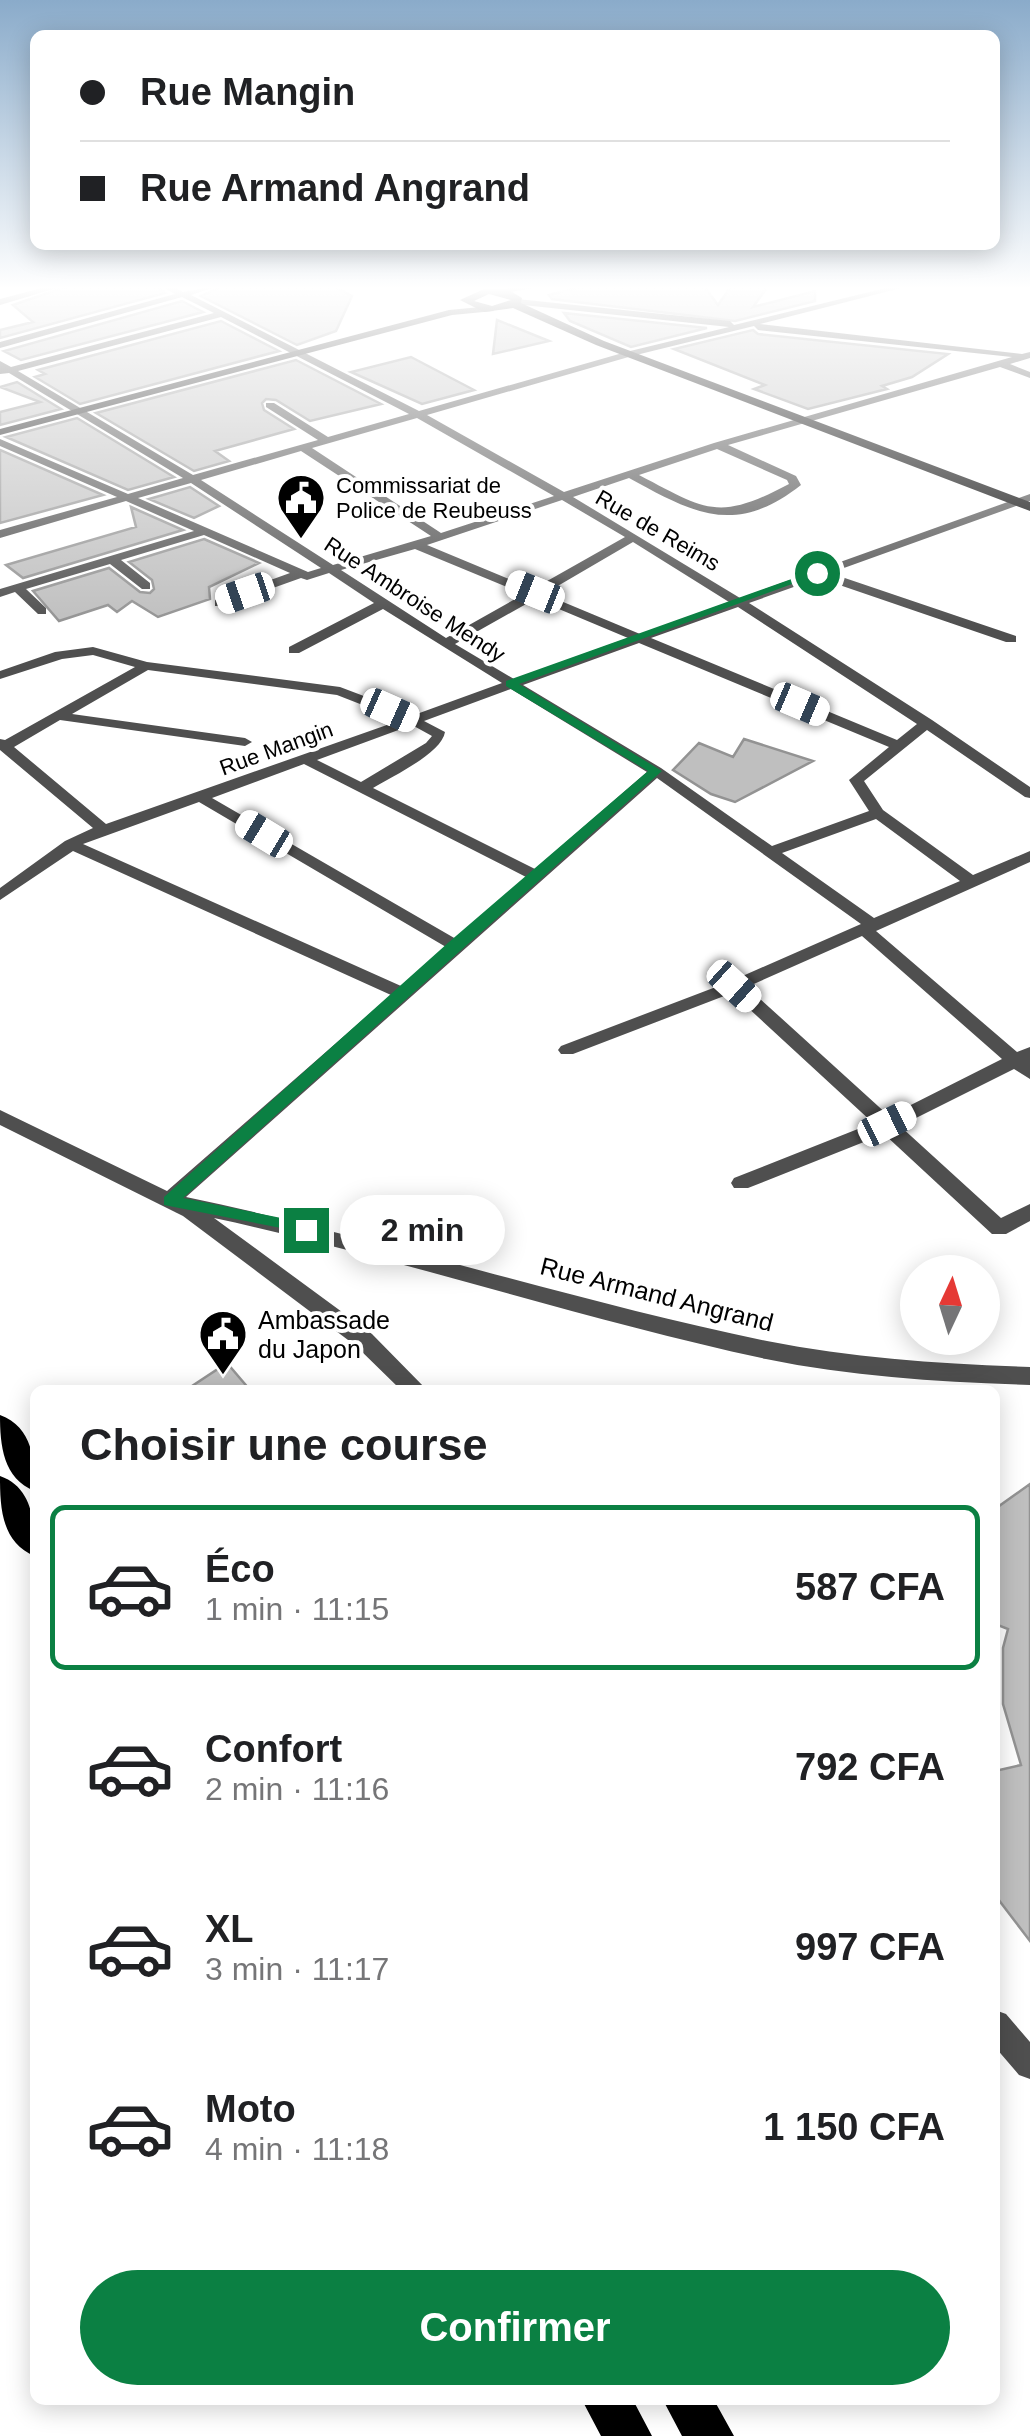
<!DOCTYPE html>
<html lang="fr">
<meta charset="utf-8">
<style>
body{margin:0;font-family:Arial,sans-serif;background:#f6f6f6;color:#202124;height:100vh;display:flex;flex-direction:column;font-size:38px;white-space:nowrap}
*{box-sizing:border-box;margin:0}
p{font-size:32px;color:#757577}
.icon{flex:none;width:55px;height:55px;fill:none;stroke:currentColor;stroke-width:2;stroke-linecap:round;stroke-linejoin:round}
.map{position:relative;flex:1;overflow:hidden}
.details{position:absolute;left:30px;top:1385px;width:970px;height:1020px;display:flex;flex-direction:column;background:#fff;border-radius:15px;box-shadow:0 5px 25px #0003}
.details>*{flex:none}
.guide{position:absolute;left:30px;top:30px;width:970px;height:220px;border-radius:15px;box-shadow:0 5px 25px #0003;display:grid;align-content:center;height:220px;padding:0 50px;background:#fff}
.needle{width:65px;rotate:4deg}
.fabs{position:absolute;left:900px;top:1255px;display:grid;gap:20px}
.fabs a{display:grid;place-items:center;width:100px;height:100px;border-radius:50%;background:#fff;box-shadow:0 5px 25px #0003;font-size:50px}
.end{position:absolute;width:45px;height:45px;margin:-22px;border:12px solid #0b8043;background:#fff;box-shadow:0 0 0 5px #fff}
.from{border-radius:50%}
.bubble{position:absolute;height:70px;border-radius:35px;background:#fff;box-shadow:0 5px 25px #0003;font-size:32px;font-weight:700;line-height:70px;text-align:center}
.car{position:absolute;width:30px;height:60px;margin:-30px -15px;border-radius:12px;box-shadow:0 0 8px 2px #0007;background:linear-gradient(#fff 24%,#345 0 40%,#fff 0 76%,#345 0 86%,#fff 0)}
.guide b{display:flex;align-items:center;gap:35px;height:95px;font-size:38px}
.guide b+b{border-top:2px solid #e0e0e0}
.guide i{width:25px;height:25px;background:#202124}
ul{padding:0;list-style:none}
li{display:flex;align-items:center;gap:30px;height:165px;margin:0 20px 15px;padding:0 30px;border:5px solid transparent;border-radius:15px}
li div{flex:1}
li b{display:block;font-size:38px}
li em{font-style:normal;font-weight:700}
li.active{border-color:#0b8043}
li>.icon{width:90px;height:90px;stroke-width:1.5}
h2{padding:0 50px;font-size:45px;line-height:120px}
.button{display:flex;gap:20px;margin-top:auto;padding:20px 50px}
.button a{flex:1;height:115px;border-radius:60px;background:#0b8043;color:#fff;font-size:40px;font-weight:700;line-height:115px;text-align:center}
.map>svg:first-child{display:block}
.building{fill:#bfbfbf;stroke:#939393;stroke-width:2.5}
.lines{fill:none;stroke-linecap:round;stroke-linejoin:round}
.minor{fill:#4f4f4f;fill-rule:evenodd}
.secondary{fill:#1c1c1c;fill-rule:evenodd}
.primary{fill:#000;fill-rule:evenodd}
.trunk{fill:#000;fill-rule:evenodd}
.route{fill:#0b8043}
.labels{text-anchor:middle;stroke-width:8;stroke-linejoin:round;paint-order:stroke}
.far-poi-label{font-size:22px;fill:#000;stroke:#fff;text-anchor:start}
.far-street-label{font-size:22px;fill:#000;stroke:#fff}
.street-label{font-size:25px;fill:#000;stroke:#fff}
.poi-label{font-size:25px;fill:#000;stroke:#fff;text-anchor:start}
</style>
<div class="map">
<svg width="1030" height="2436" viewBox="0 0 1030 2436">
<rect width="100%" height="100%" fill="#fff"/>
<!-- building -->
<path class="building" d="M71,285H155L165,293L0,338V330L33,322L13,305Z
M225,285H331L352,296L336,331L297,345L201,296Z
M587,285H703L718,305L732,285H769L753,307L815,291V301L735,321L552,299L549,295Z
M182,301L203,312L21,360L4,351Z
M564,313L707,328L631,347L570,321Z
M497,320L549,341L493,354Z
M221,321L279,351L80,404L35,377L45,374L38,370Z
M753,330L758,334L948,354L912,377L882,386L887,389L808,409L754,389L765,385L674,349Z
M411,357L474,390L422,404L351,372Z
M296,360L381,404L310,421L276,400L266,399L262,403L264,410L294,429L215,451L229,461L194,471L96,413Z
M17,382L61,409L0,425V412L40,402L0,387Z
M77,418L174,477L128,490L6,437Z
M0,450L103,495L0,523Z
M190,487L219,506L194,518L149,499Z
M131,507L183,530L23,578L6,565L136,527Z
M204,539L259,563L209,587L210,599L158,617L132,601L117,612L108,605L59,621L33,591L109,568L140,592L150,593L154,589L152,580L129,562Z
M744,739L813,761L735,802L711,794L673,770L699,743L733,757Z
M227,1363L250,1390H186Z
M1030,1484V1941L995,1895V1771L1021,1765L1003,1704V1648L1008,1629L995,1624V1509Z"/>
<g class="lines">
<!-- minor -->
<path class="minor" d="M53,285H67L0,305V299Z
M159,285H170L183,292L221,285L191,295L419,411L626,352L729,327L514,304L517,299L730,321L734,325L898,285H913L760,324L1022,354L1030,352V358L1010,364L1030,372V378L1000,367L728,445L796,476L801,485C735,537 693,513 629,478L573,497L740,598L1030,494V501L830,573L1016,636V642H1006L819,578L749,603L932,720L1030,787V798L1025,797L927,730L864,781L883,810L973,875L1030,851V862L876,931L1017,1052L1030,1047V1079L1014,1069L900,1126L1001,1218L1030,1204V1221L1006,1234H992L884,1134L748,1188H734L731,1183L734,1178L873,1123L732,993L573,1054H561L558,1050L561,1046L729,982L861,924L657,778L186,1197C381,1238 572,1301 767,1341C854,1358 942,1364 1030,1367V1385C942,1382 853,1377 766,1359C580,1319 400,1258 214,1218L372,1334L427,1390H401L356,1346L183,1216L0,1125V1110L167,1191L391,995L73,851L0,900V888L65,841L93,828L0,750V739L5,740L135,667L93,655L62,659L0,679V671L55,652L93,647L147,662L340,687L414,715L502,683L383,609L299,653H289V647L374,603L329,573L307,580L301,578L223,606H215V600L290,573L204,535L121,560L150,583V589H142L110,564L26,589L46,608V614H38L15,592L0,597V589L194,531L126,501L0,538V530L117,497L0,446V439L128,494L183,478L9,373L0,374V361L11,367L214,313L182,297L0,348V342L175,294ZM221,317L409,414L328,437L274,403H266V407L318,440L193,475L18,371ZM754,326L758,330L1012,357L714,443L564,492L427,415L632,356ZM417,418L554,496L441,533L312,448ZM717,449L787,480L789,484C718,522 706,510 639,475ZM301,451L431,536L333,565L201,480ZM191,483L321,568L308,572L138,498ZM562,500L625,537L533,589L427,545ZM633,542L729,602L640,634L544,594ZM415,549L524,594L446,638L341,570ZM535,599L628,638L514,679L455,644ZM738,607L917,724L897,740L651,638ZM639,643L889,747L849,780L869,811L772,846L661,768L523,685ZM148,670L337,695L401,720L106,824L14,747L60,720L245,746L252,742L245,738L72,714ZM511,689L647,772L535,869L373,788C393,776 442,753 445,732L424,721ZM412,725L432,736L426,743L361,782L317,760ZM304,764L526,877L456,939L212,798ZM199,802L446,947L401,986L83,844ZM876,819L960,881L874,918L782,853ZM862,936L1002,1059L889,1116L747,987Z
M995,2010L1006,2014L1030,2042V2079L1019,2075L995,2047Z"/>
<!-- secondary -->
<path class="secondary" d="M525,285H549L499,294L495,291Z
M491,306L494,311L452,315L0,435V429L449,310Z"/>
<!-- primary -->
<path class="primary" d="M484,289H507L522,298L521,303L604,341L1030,502V511L596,345L513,308L484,312L460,300ZM489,294L511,300L492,306L474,301Z"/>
<!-- trunk -->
<path class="trunk" d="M0,1415C33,1427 35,1461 35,1491C3,1479 0,1445 0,1415Z
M0,1476C34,1488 35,1525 35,1556C1,1543 0,1506 0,1476Z
M582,2400H633L652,2436H601Z
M663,2400H714L734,2436H682Z"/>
</g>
<!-- sky -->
<linearGradient id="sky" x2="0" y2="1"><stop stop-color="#8aabca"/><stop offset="0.46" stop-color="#fff"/><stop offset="1" stop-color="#fff" stop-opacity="0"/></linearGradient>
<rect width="1030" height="626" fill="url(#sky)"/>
<!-- route -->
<path class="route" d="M814,571L822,573L519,684L662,771L183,1198L306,1223L314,1230L312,1234L164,1205V1197L449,942L648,771L506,686V681Z"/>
<!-- icons -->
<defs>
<g id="civic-pin" transform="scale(2.5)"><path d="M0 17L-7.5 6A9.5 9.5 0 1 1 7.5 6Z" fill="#000" stroke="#fff"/><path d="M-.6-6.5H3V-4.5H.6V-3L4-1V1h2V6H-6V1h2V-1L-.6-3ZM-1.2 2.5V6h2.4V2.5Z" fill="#fff"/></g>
</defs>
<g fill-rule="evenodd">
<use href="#civic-pin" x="301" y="498"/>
<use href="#civic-pin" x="223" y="1334"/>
</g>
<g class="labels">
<!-- far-poi labels -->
<g class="far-poi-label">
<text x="336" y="493">Commissariat de<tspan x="336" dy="25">Police de Reubeuss</tspan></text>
</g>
<!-- far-street labels -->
<g class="far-street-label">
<text transform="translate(658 530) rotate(30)" y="8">Rue de Reims</text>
<text transform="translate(415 599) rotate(33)" y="8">Rue Ambroise Mendy</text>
<text transform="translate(276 748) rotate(-20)" y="8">Rue Mangin</text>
</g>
<!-- street labels -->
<g class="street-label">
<text transform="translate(657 1294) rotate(14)" y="9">Rue Armand Angrand</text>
</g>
<!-- poi labels -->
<g class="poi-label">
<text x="258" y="1329">Ambassade<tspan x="258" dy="29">du Japon</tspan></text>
</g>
</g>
</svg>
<div class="fabs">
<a><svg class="needle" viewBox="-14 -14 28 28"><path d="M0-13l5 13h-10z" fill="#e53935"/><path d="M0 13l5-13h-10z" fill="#757577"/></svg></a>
</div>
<i class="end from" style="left:817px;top:573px"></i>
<i class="end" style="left:306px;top:1230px"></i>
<div class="bubble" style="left:340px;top:1195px;width:165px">2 min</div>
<i class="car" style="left:535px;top:592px;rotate:292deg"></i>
<i class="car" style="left:245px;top:593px;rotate:251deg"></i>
<i class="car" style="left:800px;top:704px;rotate:113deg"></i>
<i class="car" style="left:390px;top:710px;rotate:114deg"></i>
<i class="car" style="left:264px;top:834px;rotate:301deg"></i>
<i class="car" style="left:734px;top:986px;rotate:132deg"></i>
<i class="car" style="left:887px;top:1124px;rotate:64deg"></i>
<div class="guide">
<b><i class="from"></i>Rue Mangin</b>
<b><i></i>Rue Armand Angrand</b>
</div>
<section class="details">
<h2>Choisir une course</h2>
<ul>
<li class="active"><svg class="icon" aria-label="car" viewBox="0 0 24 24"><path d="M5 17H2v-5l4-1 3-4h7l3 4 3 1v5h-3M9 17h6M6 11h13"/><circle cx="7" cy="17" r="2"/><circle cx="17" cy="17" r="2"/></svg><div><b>Éco</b><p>1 min · 11:15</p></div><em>587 CFA</em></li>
<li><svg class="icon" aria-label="car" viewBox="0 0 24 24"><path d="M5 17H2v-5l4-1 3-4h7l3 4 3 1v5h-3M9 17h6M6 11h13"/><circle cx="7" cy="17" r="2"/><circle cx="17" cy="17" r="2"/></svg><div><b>Confort</b><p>2 min · 11:16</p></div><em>792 CFA</em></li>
<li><svg class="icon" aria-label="car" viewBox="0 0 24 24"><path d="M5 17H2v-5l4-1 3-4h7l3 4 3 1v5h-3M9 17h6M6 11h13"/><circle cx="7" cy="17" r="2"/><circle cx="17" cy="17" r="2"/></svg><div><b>XL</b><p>3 min · 11:17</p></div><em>997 CFA</em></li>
<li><svg class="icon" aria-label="car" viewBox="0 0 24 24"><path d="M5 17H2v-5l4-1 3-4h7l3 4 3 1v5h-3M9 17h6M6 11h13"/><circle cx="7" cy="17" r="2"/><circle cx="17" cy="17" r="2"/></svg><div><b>Moto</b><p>4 min · 11:18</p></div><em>1 150 CFA</em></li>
</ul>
<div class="button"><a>Confirmer</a></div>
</section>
</div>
